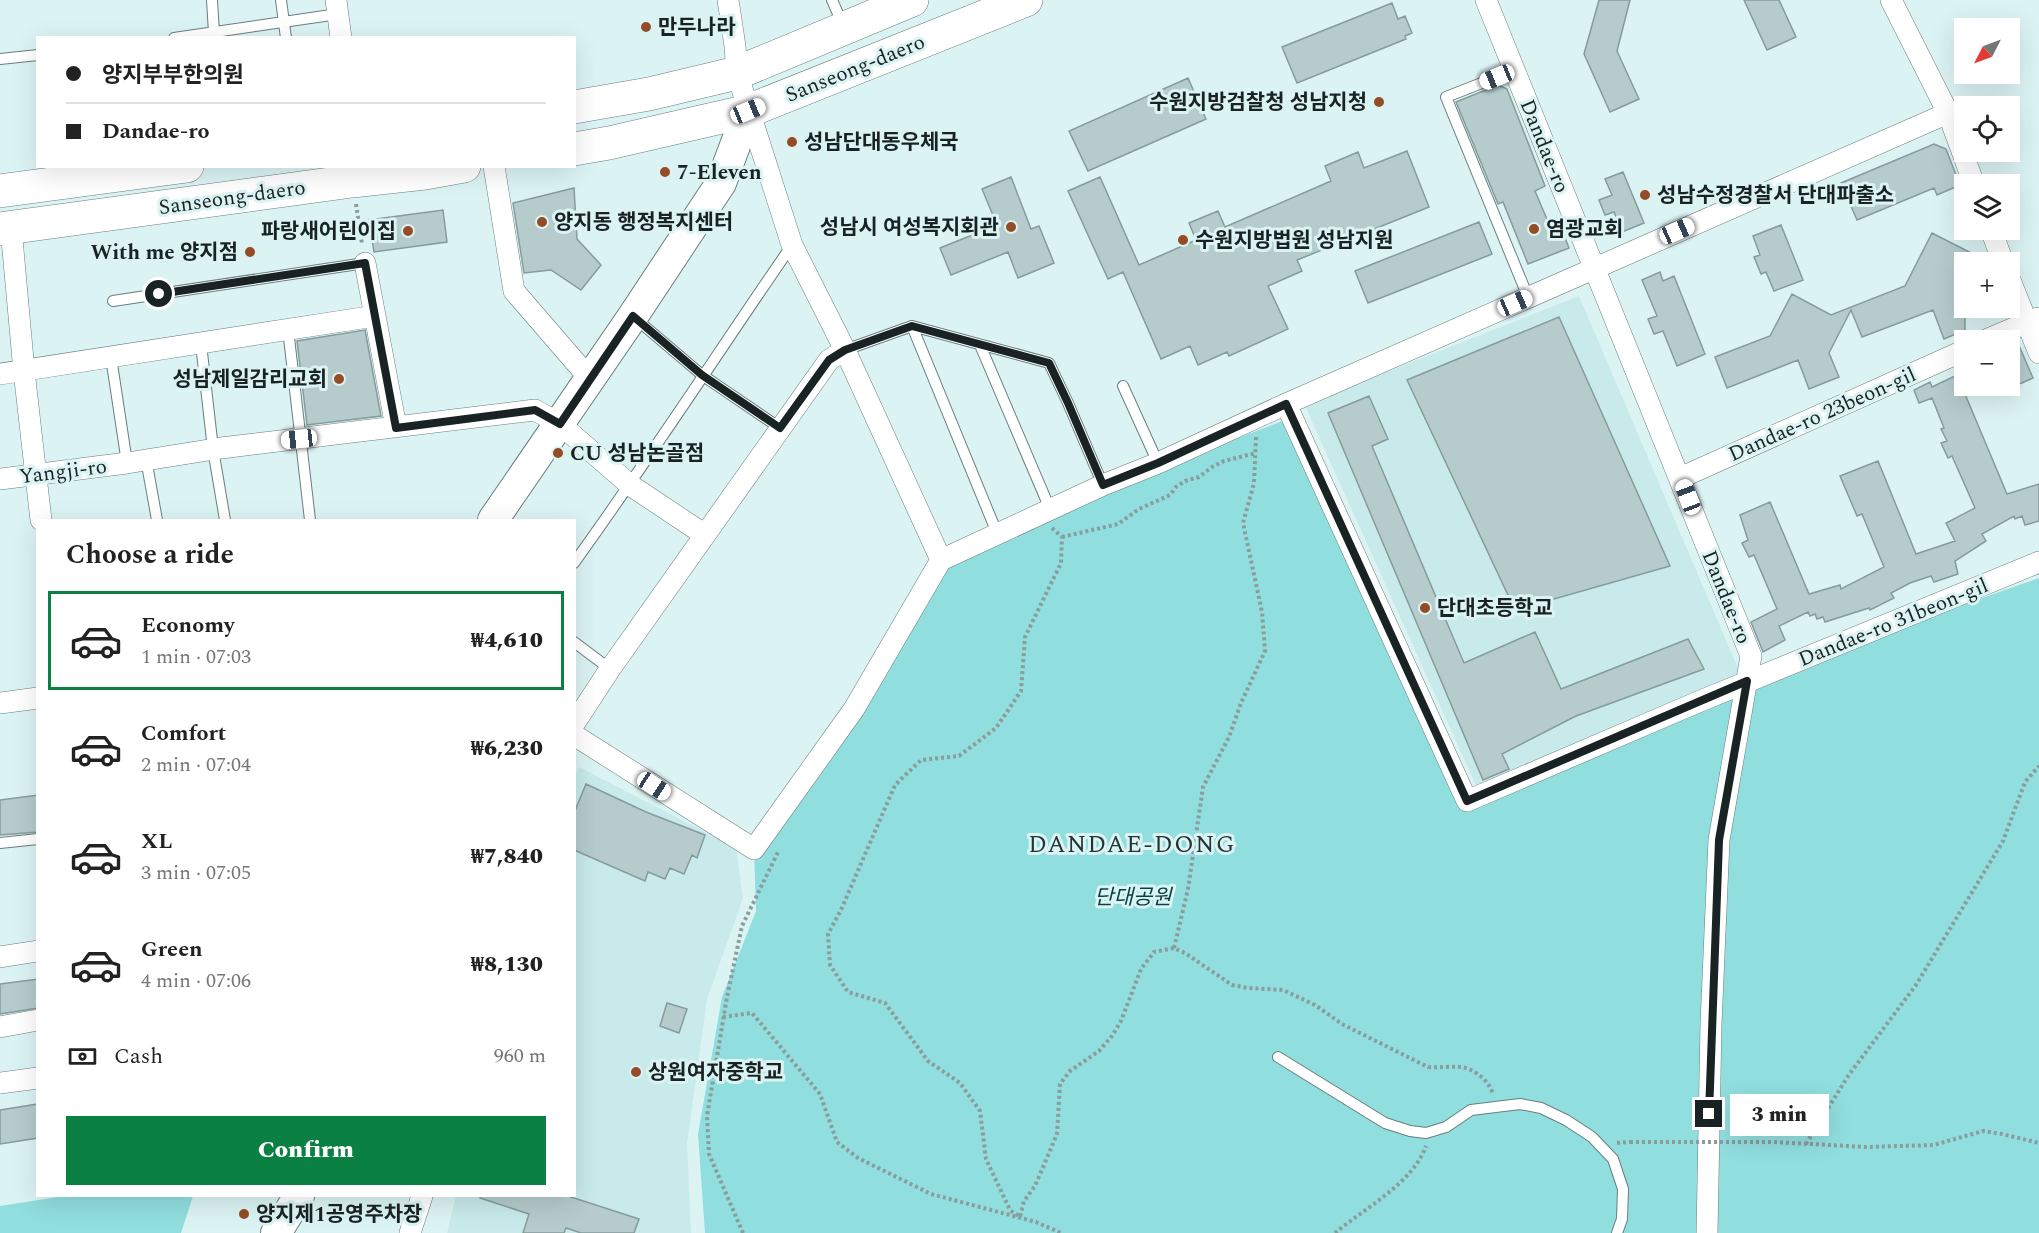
<!DOCTYPE html>
<meta charset="utf-8">
<style>
body{margin:0;font-family:Spectral,"Noto Sans KR",serif;background:#f2f2f2;color:#222;height:100vh;display:flex;flex-direction:column;font-size:22px;white-space:nowrap}
*{box-sizing:border-box;margin:0}
p{font-size:20px;color:#767676}
.icon{flex:none;width:33px;height:33px;fill:none;stroke:currentColor;stroke-width:2;stroke-linecap:round;stroke-linejoin:round}
.map{position:relative;flex:1;overflow:hidden}
.drawer{position:absolute;left:36px;top:519px;width:540px;height:678px;display:flex;flex-direction:column;background:#fff;border-radius:0px;box-shadow:0 6px 24px #0002}
.drawer>*{flex:none}
.hud{position:absolute;left:36px;top:36px;width:540px;height:132px;border-radius:0px;box-shadow:0 6px 24px #0002;display:grid;align-content:center;height:132px;padding:0 30px;background:#fff}
.needle{width:39px;rotate:228deg}
.buttons{position:absolute;left:1954px;top:18px;display:grid;gap:12px}
.buttons a{display:grid;place-items:center;width:66px;height:66px;border-radius:0px;background:#fff;box-shadow:0 6px 24px #0002;font-size:30px}
.end{position:absolute;width:27px;height:27px;margin:-14px;border:8px solid #1a2323;background:#fff;box-shadow:0 0 0 3px #fff}
.from{border-radius:50%}
.bubble{position:absolute;height:42px;border-radius:0px;background:#fff;box-shadow:0 6px 24px #0002;font-size:20px;font-weight:800;line-height:42px;text-align:center}
.car{position:absolute;width:18px;height:36px;margin:-18px -9px;border-radius:8px;box-shadow:0 0 4px 2px #0007;background:linear-gradient(#fff 24%,#345 0 40%,#fff 0 76%,#345 0 86%,#fff 0)}
.hud b{display:flex;align-items:center;gap:21px;height:57px;font-size:22px}
.hud b+b{border-top:2px solid #e0e0e0}
.hud i{width:15px;height:15px;background:#222}
ul{padding:0;list-style:none}
li{display:flex;align-items:center;gap:18px;height:99px;margin:0 12px 9px;padding:0 18px;border:3px solid transparent;border-radius:0px}
li div{flex:1}
li b{display:block;font-size:22px}
li em{font-style:normal;font-weight:800}
li.current{border-color:#0b8043}
li>.icon{width:54px;height:54px;stroke-width:1.5}
h2{padding:0 30px;font-size:27px;line-height:72px}
.pay{display:flex;align-items:center;gap:15px;height:66px;padding:0 30px;font-size:22px}
.pay p{margin-inline-start:auto}
.action{display:flex;gap:12px;margin-top:auto;padding:12px 30px}
.action a{flex:1;height:69px;border-radius:0px;background:#0b8043;color:#fff;font-size:24px;font-weight:800;line-height:69px;text-align:center}
.map>svg:first-child{display:block}
.built{fill:#c8eaea}
.green{fill:#91dedf}
.building{fill:#b5cbcc;stroke:#869c9c;stroke-width:1.5}
.lines{fill:none;stroke-linecap:round;stroke-linejoin:round}
.lane-casing{stroke:#697e7f;stroke-width:12}
.street-casing{stroke:#697e7f;stroke-width:22}
.secondary-casing{stroke:#697e7f;stroke-width:32}
.primary-casing{stroke:#697e7f;stroke-width:34}
.path{stroke:#8a9c9c;stroke-width:4;stroke-dasharray:3 3;stroke-linecap:butt}
.lane{stroke:#fff;stroke-width:10}
.street{stroke:#fff;stroke-width:21}
.secondary{stroke:#fff;stroke-width:30}
.primary{stroke:#fff;stroke-width:33}
.path-bridge{stroke:#8a9c9c;stroke-width:4;stroke-dasharray:3 3;stroke-linecap:butt}
.route{stroke:#1a2323;stroke-width:8}
.poi-dot{fill:#934c26;stroke:#dcf3f4;stroke-width:2}
.labels{text-anchor:middle;stroke-width:6;stroke-linejoin:round;paint-order:stroke}
.poi-label{font-size:21px;font-weight:bold;fill:#1a2323;stroke:#dcf3f4;text-anchor:start}
.street-label{font-size:21px;fill:#1a2323;stroke:#dcf3f4}
.park-label{font-size:21px;font-style:italic;fill:#074344;stroke:#dcf3f4}
.quarter-label{font-size:24px;letter-spacing:1.5px;fill:#223535;stroke:#dcf3f4}
</style>
<div class="map">
<svg width="2039" height="1233" viewBox="0 0 2039 1233">
<rect width="100%" height="100%" fill="#dcf3f4"/>
<!-- built -->
<path class="built" d="M1579,296L1743,680L1478,790L1306,408L1359,383Z
M579,767L736,848L743,898L707,999L687,1144L691,1233H447L456,1196H574V778Z"/>
<!-- green -->
<path class="green" d="M1285,420L1464,809L1747,681L2039,578V1233H705L698,1134L722,997L756,911L754,849L941,560L1039,515Z
M65,1196H193L181,1233H0V1206Z"/>
<!-- building -->
<path class="building" d="M1599,0H1630L1617,51L1639,99L1610,112L1584,54Z
M1744,0H1779L1796,37L1767,50Z
M1392,3L1398,19L1405,16L1412,33L1405,36L1406,39L1297,83L1282,47Z
M1188,78L1206,119L1088,171L1069,131Z
M1498,85L1507,89L1545,186L1535,191L1552,231L1564,235L1569,248L1528,264L1503,202L1498,204L1456,102Z
M1934,144L1946,149L1960,185L1937,195L1934,188L1857,220L1841,183Z
M1407,151L1429,207L1297,260L1302,271L1268,286L1288,329L1229,356L1227,352L1198,365L1190,346L1161,359L1123,272L1108,279L1068,191L1100,177L1139,265L1196,240L1189,223L1218,211L1225,227L1331,181L1325,166L1358,152L1364,168Z
M1623,172L1644,223L1622,232L1614,212L1605,215L1599,200L1612,195L1605,179Z
M1011,177L1031,229L1039,226L1054,263L1018,278L1008,252L951,275L940,248L997,225L982,189Z
M574,188L577,239L601,265L581,290L551,270L524,273L513,203Z
M443,210L447,242L374,252L369,220Z
M1479,222L1492,254L1368,303L1355,271Z
M1781,225L1803,280L1774,291L1766,272L1761,274L1754,257L1760,255L1753,236Z
M1932,233L1989,262H1965V330L1944,339L1933,310L1862,337L1851,310L1829,353L1839,377L1809,389L1798,360L1727,388L1715,357L1770,336L1792,294L1831,315L1905,286Z
M1660,272L1663,281L1674,276L1705,354L1677,366L1663,331L1654,334L1648,319L1657,316L1642,280Z
M1559,317L1670,566L1515,610L1407,380Z
M365,330L381,416L307,425L297,341Z
M2017,341L2033,378L2010,388V344Z
M1957,375L2007,494L2039,484V521L2025,525L2022,516L2015,519L2014,516L1982,534L1986,541L1955,561L1958,574L1934,582L1931,576L1910,583L1891,593L1894,598L1870,610L1869,608L1825,622L1823,617L1817,619L1815,614L1810,616L1808,612L1779,626L1785,640L1763,652L1751,622L1777,609L1754,555L1749,557L1742,543L1748,540L1740,515L1770,502L1809,594L1840,585L1841,589L1884,567L1862,514L1857,516L1840,476L1878,461L1916,554L1955,541L1946,523L1975,508L1952,456L1948,458L1941,443L1947,441L1941,429L1944,428L1932,398L1919,403L1914,390L1930,382L1932,387Z
M1369,396L1388,439L1372,446L1464,663L1535,632L1561,689L1688,639L1704,669L1576,716L1502,754L1509,769L1483,780L1328,413Z
M586,784L646,812L705,835L697,858L692,855L684,874L670,868L665,879L648,872L645,881L574,850V813Z
M38,795V832L0,835V800Z
M38,979V1008L0,1014V984Z
M667,1003L687,1009L679,1033L660,1026Z
M38,1104V1138L0,1144V1110Z
M481,1196H568L639,1219L634,1233H581L566,1228L564,1233H523L529,1214L480,1198Z"/>
<g class="lines">
<!-- lane casing -->
<g class="lane-casing">
<path id="lane" d="M212,0L214,33
M281,0L286,38
M832,0L843,25
M174,38L338,14
M0,59L38,55
M1515,70L1446,97L1528,297
M113,301L365,263
M635,318L702,375L780,428
M912,326L997,533
M288,329L310,520
M201,344L213,449L225,520
M980,345L1050,509
M845,350L912,326L1049,363L1068,403L1103,485
M111,357L127,463
M1123,386L1158,463
M146,459L157,520
M574,563C649,459 719,351 792,245
M574,642L610,669
M0,843L38,839
M1278,1057L1385,1123L1410,1131L1426,1133L1446,1127L1471,1110L1520,1104L1541,1108L1566,1120L1592,1137L1613,1159L1623,1189L1622,1219L1617,1233"/>
</g>
<!-- street casing -->
<g class="street-casing">
<path id="street" d="M336,0L341,38
M728,0L735,46L737,73L792,245L845,350L941,560
M1486,0L1751,656L1719,840L1711,1024L1707,1233
M1891,0L1948,113L1974,184
M494,166L514,291L590,379
M11,228L24,371L41,520
M1991,230L2003,262
M365,263L396,427
M2010,280L2039,353
M1986,340L2038,318
M0,374L375,316
M1286,404L1467,801L1698,702L2039,562
M1680,478L1965,350
M0,479L127,463L221,448L535,410L560,424L630,485L705,535
M941,560L1103,485L1158,463L1286,404L1948,113
M0,703L38,698
M574,724L610,669L829,360L845,350
M574,735L754,849L854,709L941,560
M0,957L38,951
M0,1027L38,1020
M0,1083L38,1078
M410,1233L422,1196"/>
</g>
<!-- secondary casing -->
<g class="secondary-casing">
<path id="secondary" d="M493,520L633,316L721,183L748,111
M276,1233L299,1196"/>
</g>
<!-- primary casing -->
<g class="primary-casing">
<path id="primary" d="M574,107L649,94L737,73L912,0
M574,149L609,143L748,111L1026,0
M0,191L187,166
M0,229L352,181L425,173L464,166"/>
</g>
<!-- path -->
<path class="path" d="M356,204L362,244
M1052,528L1062,537L1061,563L1025,637L1021,691L996,728L959,756L921,760L895,785L841,910L828,934L830,965L848,992L885,1003L928,1061L960,1083L980,1111L986,1159L1010,1210L1020,1217L1024,1201L1035,1186L1057,1134L1060,1084L1070,1071L1099,1051L1112,1036L1121,1021L1141,969L1154,952L1174,948L1185,953L1232,985L1248,988L1283,990L1315,1005L1342,1024L1428,1067C1440,1068 1451,1066 1461,1067C1475,1069 1489,1081 1493,1094
M1062,537L1118,524L1139,509L1170,495L1176,487L1185,481L1199,477L1212,467L1224,461L1256,453
M1174,948L1188,889L1203,787L1229,737L1241,703L1265,651L1262,612L1243,523L1254,483L1256,437
M723,1017L752,1013L820,1094L837,1142L858,1158L931,1194L1036,1222L1061,1233
M1774,1142L1866,1147L1934,1145L1983,1131L2002,1134L2039,1143
M1617,1143L1630,1142
M1806,1144L1848,1076L1916,985L2003,841L2025,782L2039,766
M743,1233L709,1154L707,1116L727,997L742,926L779,850
M1335,1233C1365,1208 1413,1183 1426,1146"/>
<!-- lane -->
<use href="#lane" class="lane"/>
<!-- street -->
<use href="#street" class="street"/>
<!-- secondary -->
<use href="#secondary" class="secondary"/>
<!-- primary -->
<use href="#primary" class="primary"/>
<!-- path-bridge -->
<path class="path-bridge" d="M1630,1142H1774"/>
</g>
<g class="lines">
<!-- route -->
<path class="route" d="M159,294L365,263L396,428L535,410L560,424L633,316L702,375L780,428L829,360L845,350L912,326L1049,363L1068,403L1103,485L1158,463L1286,404L1467,801L1747,681L1719,840L1709,1114"/>
</g>
<!-- markers -->
<g class="poi-dot">
<circle cx="646" cy="27" r="6"/>
<circle cx="1379" cy="102" r="6"/>
<circle cx="792" cy="142" r="6"/>
<circle cx="665" cy="172" r="6"/>
<circle cx="1645" cy="195" r="6"/>
<circle cx="542" cy="222" r="6"/>
<circle cx="1011" cy="227" r="6"/>
<circle cx="1534" cy="229" r="6"/>
<circle cx="408" cy="231" r="6"/>
<circle cx="1183" cy="240" r="6"/>
<circle cx="250" cy="252" r="6"/>
<circle cx="339" cy="379" r="6"/>
<circle cx="558" cy="453" r="6"/>
<circle cx="1425" cy="608" r="6"/>
<circle cx="636" cy="1072" r="6"/>
<circle cx="244" cy="1214" r="6"/>
</g>
<g class="labels">
<!-- poi labels -->
<g class="poi-label">
<text x="658" y="34">만두나라</text>
<text x="1367" y="109" text-anchor="end">수원지방검찰청 성남지청</text>
<text x="804" y="149">성남단대동우체국</text>
<text x="677" y="179">7-Eleven</text>
<text x="1657" y="202">성남수정경찰서 단대파출소</text>
<text x="554" y="229">양지동 행정복지센터</text>
<text x="999" y="234" text-anchor="end">성남시 여성복지회관</text>
<text x="1546" y="236">염광교회</text>
<text x="396" y="238" text-anchor="end">파랑새어린이집</text>
<text x="1195" y="247">수원지방법원 성남지원</text>
<text x="238" y="259" text-anchor="end">With me 양지점</text>
<text x="327" y="386" text-anchor="end">성남제일감리교회</text>
<text x="570" y="460">CU 성남논골점</text>
<text x="1437" y="615">단대초등학교</text>
<text x="648" y="1079">상원여자중학교</text>
<text x="256" y="1221">양지제1공영주차장</text>
</g>
<!-- street labels -->
<g class="street-label">
<text transform="translate(855 68) rotate(-22)" y="7">Sanseong-daero</text>
<text transform="translate(1545 146) rotate(68)" y="7">Dandae-ro</text>
<text transform="translate(232 197) rotate(-8)" y="7">Sanseong-daero</text>
<text transform="translate(1822 414) rotate(-24)" y="7">Dandae-ro 23beon-gil</text>
<text transform="translate(63 471) rotate(-7)" y="7">Yangji-ro</text>
<text transform="translate(1727 597) rotate(68)" y="7">Dandae-ro</text>
<text transform="translate(1893 622) rotate(-22)" y="7">Dandae-ro 31beon-gil</text>
</g>
<!-- park labels -->
<g class="park-label">
<text x="1133" y="904">단대공원</text>
</g>
<!-- quarter labels -->
<g class="quarter-label">
<text x="1132" y="852">DANDAE-DONG</text>
</g>
</g>
</svg>
<div class="buttons">
<a><svg class="needle" viewBox="-14 -14 28 28"><path d="M0-13l5 13h-10z" fill="#e53935"/><path d="M0 13l5-13h-10z" fill="#767676"/></svg></a>
<a><svg class="icon" aria-label="locate" viewBox="0 0 24 24"><circle cx="12" cy="12" r="6"/><path d="M12 2v4M12 18v4M2 12h4M18 12h4"/></svg></a>
<a><svg class="icon" aria-label="layers" viewBox="0 0 24 24"><path d="M12 4l9 5-9 5-9-5zM3 14l9 5 9-5"/></svg></a>
<a>+</a>
<a>−</a>
</div>
<i class="end from" style="left:159px;top:294px"></i>
<i class="end" style="left:1709px;top:1114px"></i>
<div class="bubble" style="left:1730px;top:1094px;width:99px">3 min</div>
<i class="car" style="left:1497px;top:77px;rotate:248deg"></i>
<i class="car" style="left:748px;top:111px;rotate:68deg"></i>
<i class="car" style="left:1677px;top:231px;rotate:66deg"></i>
<i class="car" style="left:1515px;top:303px;rotate:66deg"></i>
<i class="car" style="left:299px;top:439px;rotate:264deg"></i>
<i class="car" style="left:1688px;top:497px;rotate:339deg"></i>
<i class="car" style="left:654px;top:786px;rotate:123deg"></i>
<div class="hud">
<b><i class="from"></i>양지부부한의원</b>
<b><i></i>Dandae-ro</b>
</div>
<section class="drawer">
<h2>Choose a ride</h2>
<ul>
<li class="current"><svg class="icon" aria-label="car" viewBox="0 0 24 24"><path d="M5 17H2v-5l4-1 3-4h7l3 4 3 1v5h-3M9 17h6M6 11h13"/><circle cx="7" cy="17" r="2"/><circle cx="17" cy="17" r="2"/></svg><div><b>Economy</b><p>1 min · 07:03</p></div><em>₩4,610</em></li>
<li><svg class="icon" aria-label="car" viewBox="0 0 24 24"><path d="M5 17H2v-5l4-1 3-4h7l3 4 3 1v5h-3M9 17h6M6 11h13"/><circle cx="7" cy="17" r="2"/><circle cx="17" cy="17" r="2"/></svg><div><b>Comfort</b><p>2 min · 07:04</p></div><em>₩6,230</em></li>
<li><svg class="icon" aria-label="car" viewBox="0 0 24 24"><path d="M5 17H2v-5l4-1 3-4h7l3 4 3 1v5h-3M9 17h6M6 11h13"/><circle cx="7" cy="17" r="2"/><circle cx="17" cy="17" r="2"/></svg><div><b>XL</b><p>3 min · 07:05</p></div><em>₩7,840</em></li>
<li><svg class="icon" aria-label="car" viewBox="0 0 24 24"><path d="M5 17H2v-5l4-1 3-4h7l3 4 3 1v5h-3M9 17h6M6 11h13"/><circle cx="7" cy="17" r="2"/><circle cx="17" cy="17" r="2"/></svg><div><b>Green</b><p>4 min · 07:06</p></div><em>₩8,130</em></li>
</ul>
<div class="pay"><svg class="icon" aria-label="cash" viewBox="0 0 24 24"><path d="M3 7h18v10H3z"/><circle cx="12" cy="12" r="2"/></svg>Cash<p>960 m</p></div>
<div class="action"><a>Confirm</a></div>
</section>
</div>
